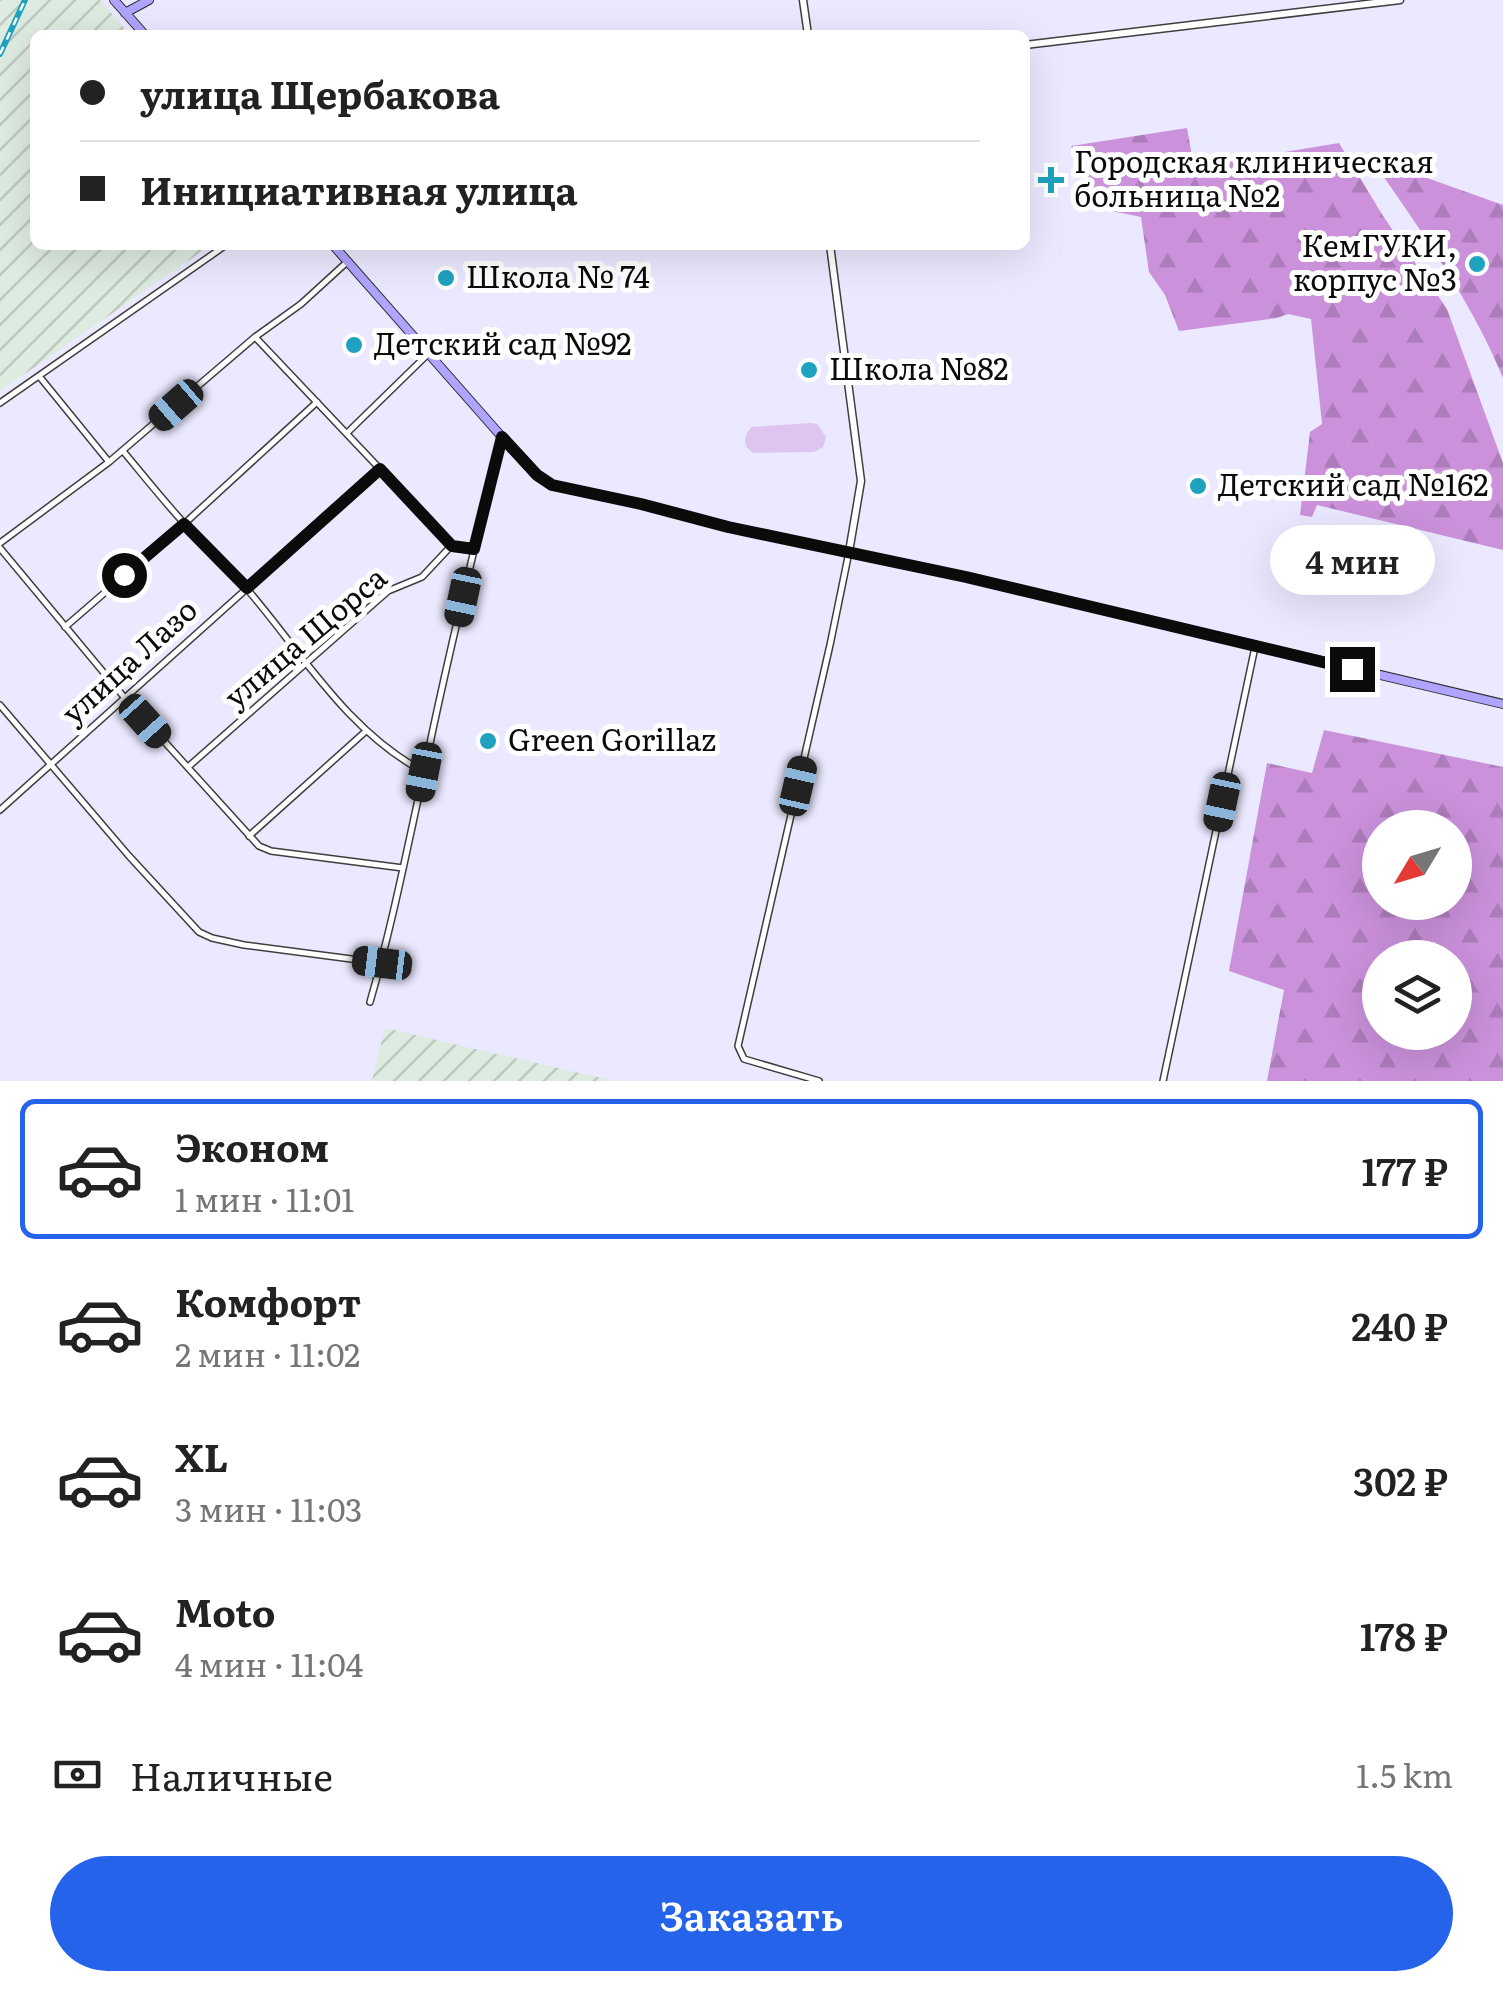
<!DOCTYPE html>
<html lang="ru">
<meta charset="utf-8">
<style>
body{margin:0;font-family:Literata,serif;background:#f6f6f6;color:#222;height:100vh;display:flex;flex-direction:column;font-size:38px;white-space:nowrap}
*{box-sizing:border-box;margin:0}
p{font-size:32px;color:#767676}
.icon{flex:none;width:55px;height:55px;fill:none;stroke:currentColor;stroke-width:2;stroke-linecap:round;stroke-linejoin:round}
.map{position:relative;height:1081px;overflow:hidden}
.panel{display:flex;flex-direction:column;background:#fff;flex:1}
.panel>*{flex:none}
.guide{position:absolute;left:30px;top:30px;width:1000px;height:220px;border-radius:15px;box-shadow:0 10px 40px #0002;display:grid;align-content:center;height:220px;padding:0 50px;background:#fff}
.needle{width:65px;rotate:232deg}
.controls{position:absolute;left:1362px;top:810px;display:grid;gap:20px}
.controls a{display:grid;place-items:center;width:110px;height:110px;border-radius:50%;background:#fff;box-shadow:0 10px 40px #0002;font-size:50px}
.end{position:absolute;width:45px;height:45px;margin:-22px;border:12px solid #0b0b0b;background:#fff;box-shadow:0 0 0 5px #fff}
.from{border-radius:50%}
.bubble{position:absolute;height:70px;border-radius:35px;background:#fff;box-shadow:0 10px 40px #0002;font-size:32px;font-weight:600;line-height:70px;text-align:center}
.car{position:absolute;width:30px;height:60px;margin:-30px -15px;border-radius:12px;box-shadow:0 0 8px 2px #0007;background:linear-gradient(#222 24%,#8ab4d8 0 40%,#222 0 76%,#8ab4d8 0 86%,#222 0)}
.guide b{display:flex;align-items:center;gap:35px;height:95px;font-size:38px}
.guide b+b{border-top:2px solid #e0e0e0}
.guide i{width:25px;height:25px;background:#222}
ul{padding:18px 0 0;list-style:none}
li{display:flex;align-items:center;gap:30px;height:140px;margin:0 20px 15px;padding:0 30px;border:5px solid transparent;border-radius:15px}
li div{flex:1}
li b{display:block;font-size:38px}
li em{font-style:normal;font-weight:600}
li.active{border-color:#2563eb}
li>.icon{width:90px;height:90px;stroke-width:1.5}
.pay{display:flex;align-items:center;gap:25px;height:110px;padding:0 50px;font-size:38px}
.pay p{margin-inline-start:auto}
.action{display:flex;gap:20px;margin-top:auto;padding:20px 50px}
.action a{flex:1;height:115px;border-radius:60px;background:#2563eb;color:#fff;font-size:40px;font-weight:600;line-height:115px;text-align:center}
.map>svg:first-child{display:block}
.industrial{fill:url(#industrial-furrows)}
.forest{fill:url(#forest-firs);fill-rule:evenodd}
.pitch{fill:#dec4f1}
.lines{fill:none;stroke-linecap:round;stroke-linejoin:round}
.minor-casing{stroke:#3e3e3e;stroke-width:8}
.tertiary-casing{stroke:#3e3e3e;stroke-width:9}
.secondary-casing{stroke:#2d2d2d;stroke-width:10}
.minor{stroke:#fff;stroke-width:5}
.tertiary{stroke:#fff;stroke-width:6}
.secondary{stroke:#afa4ff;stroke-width:8}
.rail-casing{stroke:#1fa2bf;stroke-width:6}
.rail{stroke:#fff;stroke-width:2.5;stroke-dasharray:8;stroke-linecap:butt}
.route{stroke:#0b0b0b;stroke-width:12}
.poi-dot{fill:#1fa2bf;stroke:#fff;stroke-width:4}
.labels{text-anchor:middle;stroke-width:10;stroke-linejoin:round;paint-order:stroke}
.poi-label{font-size:30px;fill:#0b0b0b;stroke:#fff;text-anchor:start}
.street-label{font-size:30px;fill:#0b0b0b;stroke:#fff}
</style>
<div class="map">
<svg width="1503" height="1081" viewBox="0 0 1503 1081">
<defs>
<pattern id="industrial-furrows" width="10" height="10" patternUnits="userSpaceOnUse" patternTransform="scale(2.5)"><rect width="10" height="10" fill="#deebe0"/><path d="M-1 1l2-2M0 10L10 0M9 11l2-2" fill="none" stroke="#bdc8bf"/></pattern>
<pattern id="forest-firs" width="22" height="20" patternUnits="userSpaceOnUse" patternTransform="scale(2.5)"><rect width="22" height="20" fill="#cb91db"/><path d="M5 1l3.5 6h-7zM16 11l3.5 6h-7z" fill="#ad7cbb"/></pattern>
</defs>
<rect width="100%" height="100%" fill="#eae9ff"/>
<!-- industrial -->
<path class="industrial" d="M0,0H100L130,35H35V245H211L0,391Z
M385,1028L614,1081H372Z"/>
<!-- forest -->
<path class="forest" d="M1187,128L1194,167L1339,143L1383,216L1447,309L1503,463V550L1317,505L1312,517L1300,515L1310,432L1322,424L1311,319L1288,314L1277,318L1179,331L1165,295L1149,272L1141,217L1102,209L1090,188L1071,146Z
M1375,164L1399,168L1503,205V378C1471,300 1422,233 1375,164Z
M1324,730L1503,767V1081H1267L1284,990L1229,971L1267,763L1312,773ZM1380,828H1455V902H1380ZM1380,958H1455V1032H1380Z"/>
<!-- pitch -->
<path class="pitch" d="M811,423L817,424L826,437L823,447L814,452L754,453C742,448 743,435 752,427Z"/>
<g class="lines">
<!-- minor casing -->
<g class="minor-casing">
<path id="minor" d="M255,337L452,545L474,549
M39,376L109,462
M0,403L226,245
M347,433L430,352
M123,451C143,475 162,499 183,522C203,545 227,566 247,589C302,653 347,731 424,772
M0,543L109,462L255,337L301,304L347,262
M0,548L124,697L259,846L271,851L403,868
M65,627L184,524L317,402
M0,705L129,856L199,932L212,938L244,945L382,963
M188,767L388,591L422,577L452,545
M0,810L380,469
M249,836L366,731
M370,1002C392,926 407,849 424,772C447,660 474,548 502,437
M819,1081L744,1059L738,1046L830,645L849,552
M1163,1081L1255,647"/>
</g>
<!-- tertiary casing -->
<g class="tertiary-casing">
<path id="tertiary" d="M803,0L808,35
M1025,45L1400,0
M830,245L861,481L849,552"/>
</g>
<!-- secondary casing -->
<g class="secondary-casing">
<path id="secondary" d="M114,0L145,35
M125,13L149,0
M333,245L502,437L537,475L552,485L641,504L728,527L966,577L1503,704"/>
</g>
<!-- minor -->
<use href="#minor" class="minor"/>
<!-- tertiary -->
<use href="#tertiary" class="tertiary"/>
<!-- secondary -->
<use href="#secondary" class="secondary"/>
<!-- rail casing -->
<g class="rail-casing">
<path id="rail" d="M0,54L25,0"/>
</g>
<!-- rail -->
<use href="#rail" class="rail"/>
</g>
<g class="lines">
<!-- route -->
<path class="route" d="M124,575L184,524L247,588L380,469L452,546L474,549L502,437L537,475L552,485L641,504L728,527L966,577L1352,669"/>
</g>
<!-- markers -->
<g class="poi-dot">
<path d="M1046 165h10v10h10v10h-10v10h-10v-10h-10v-10h10z"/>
<circle cx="1477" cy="264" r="10"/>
<circle cx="446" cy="278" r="10"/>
<circle cx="354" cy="345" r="10"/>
<circle cx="809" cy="370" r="10"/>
<circle cx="1198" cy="486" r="10"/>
<circle cx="488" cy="741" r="10"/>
</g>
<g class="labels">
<!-- poi labels -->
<g class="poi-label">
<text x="1074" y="173">Городская клиническая<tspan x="1074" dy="34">больница №2</tspan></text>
<text x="1457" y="257" text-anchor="end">КемГУКИ,<tspan x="1457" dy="34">корпус №3</tspan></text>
<text x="466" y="288">Школа № 74</text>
<text x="374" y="355">Детский сад №92</text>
<text x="829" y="380">Школа №82</text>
<text x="1218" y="496">Детский сад №162</text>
<text x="508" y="751">Green Gorillaz</text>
</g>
<!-- street labels -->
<g class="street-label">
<text transform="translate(306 638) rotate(-40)" y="10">улица Щорса</text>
<text transform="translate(130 662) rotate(-42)" y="10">улица Лазо</text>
</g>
</g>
</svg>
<div class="controls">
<a><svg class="needle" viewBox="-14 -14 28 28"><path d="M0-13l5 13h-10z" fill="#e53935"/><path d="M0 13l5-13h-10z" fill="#767676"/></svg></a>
<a><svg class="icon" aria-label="layers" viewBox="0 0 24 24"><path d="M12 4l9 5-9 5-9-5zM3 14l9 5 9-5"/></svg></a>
</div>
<i class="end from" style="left:124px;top:575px"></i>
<i class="end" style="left:1352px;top:669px"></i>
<div class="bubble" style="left:1270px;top:525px;width:165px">4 мин</div>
<i class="car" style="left:176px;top:405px;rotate:229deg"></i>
<i class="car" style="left:463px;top:597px;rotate:192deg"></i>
<i class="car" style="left:145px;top:721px;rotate:138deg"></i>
<i class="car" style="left:424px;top:772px;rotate:191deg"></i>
<i class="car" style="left:798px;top:786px;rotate:13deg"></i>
<i class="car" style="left:1222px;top:802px;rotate:192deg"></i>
<i class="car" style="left:382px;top:963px;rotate:277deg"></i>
<div class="guide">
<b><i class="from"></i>улица Щербакова</b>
<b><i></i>Инициативная улица</b>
</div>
</div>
<section class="panel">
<ul>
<li class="active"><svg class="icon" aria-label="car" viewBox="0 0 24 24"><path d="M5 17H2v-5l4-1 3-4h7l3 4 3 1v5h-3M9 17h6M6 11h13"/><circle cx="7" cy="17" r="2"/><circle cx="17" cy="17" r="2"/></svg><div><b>Эконом</b><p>1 мин · 11:01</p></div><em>177 ₽</em></li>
<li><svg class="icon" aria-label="car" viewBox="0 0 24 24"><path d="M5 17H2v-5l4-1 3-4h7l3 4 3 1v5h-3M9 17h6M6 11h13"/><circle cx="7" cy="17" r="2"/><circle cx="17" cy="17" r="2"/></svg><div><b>Комфорт</b><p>2 мин · 11:02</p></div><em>240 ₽</em></li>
<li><svg class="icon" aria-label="car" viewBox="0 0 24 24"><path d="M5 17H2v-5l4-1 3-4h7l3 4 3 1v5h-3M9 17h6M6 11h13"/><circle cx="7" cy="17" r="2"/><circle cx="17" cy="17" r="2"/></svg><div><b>XL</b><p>3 мин · 11:03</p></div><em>302 ₽</em></li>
<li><svg class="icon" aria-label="car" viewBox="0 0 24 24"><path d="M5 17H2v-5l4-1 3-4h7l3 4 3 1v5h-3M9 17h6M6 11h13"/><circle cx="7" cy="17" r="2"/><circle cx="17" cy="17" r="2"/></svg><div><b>Moto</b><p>4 мин · 11:04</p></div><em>178 ₽</em></li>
</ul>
<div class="pay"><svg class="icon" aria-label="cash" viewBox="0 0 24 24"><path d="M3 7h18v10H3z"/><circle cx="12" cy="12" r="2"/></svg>Наличные<p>1.5 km</p></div>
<div class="action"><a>Заказать</a></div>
</section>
